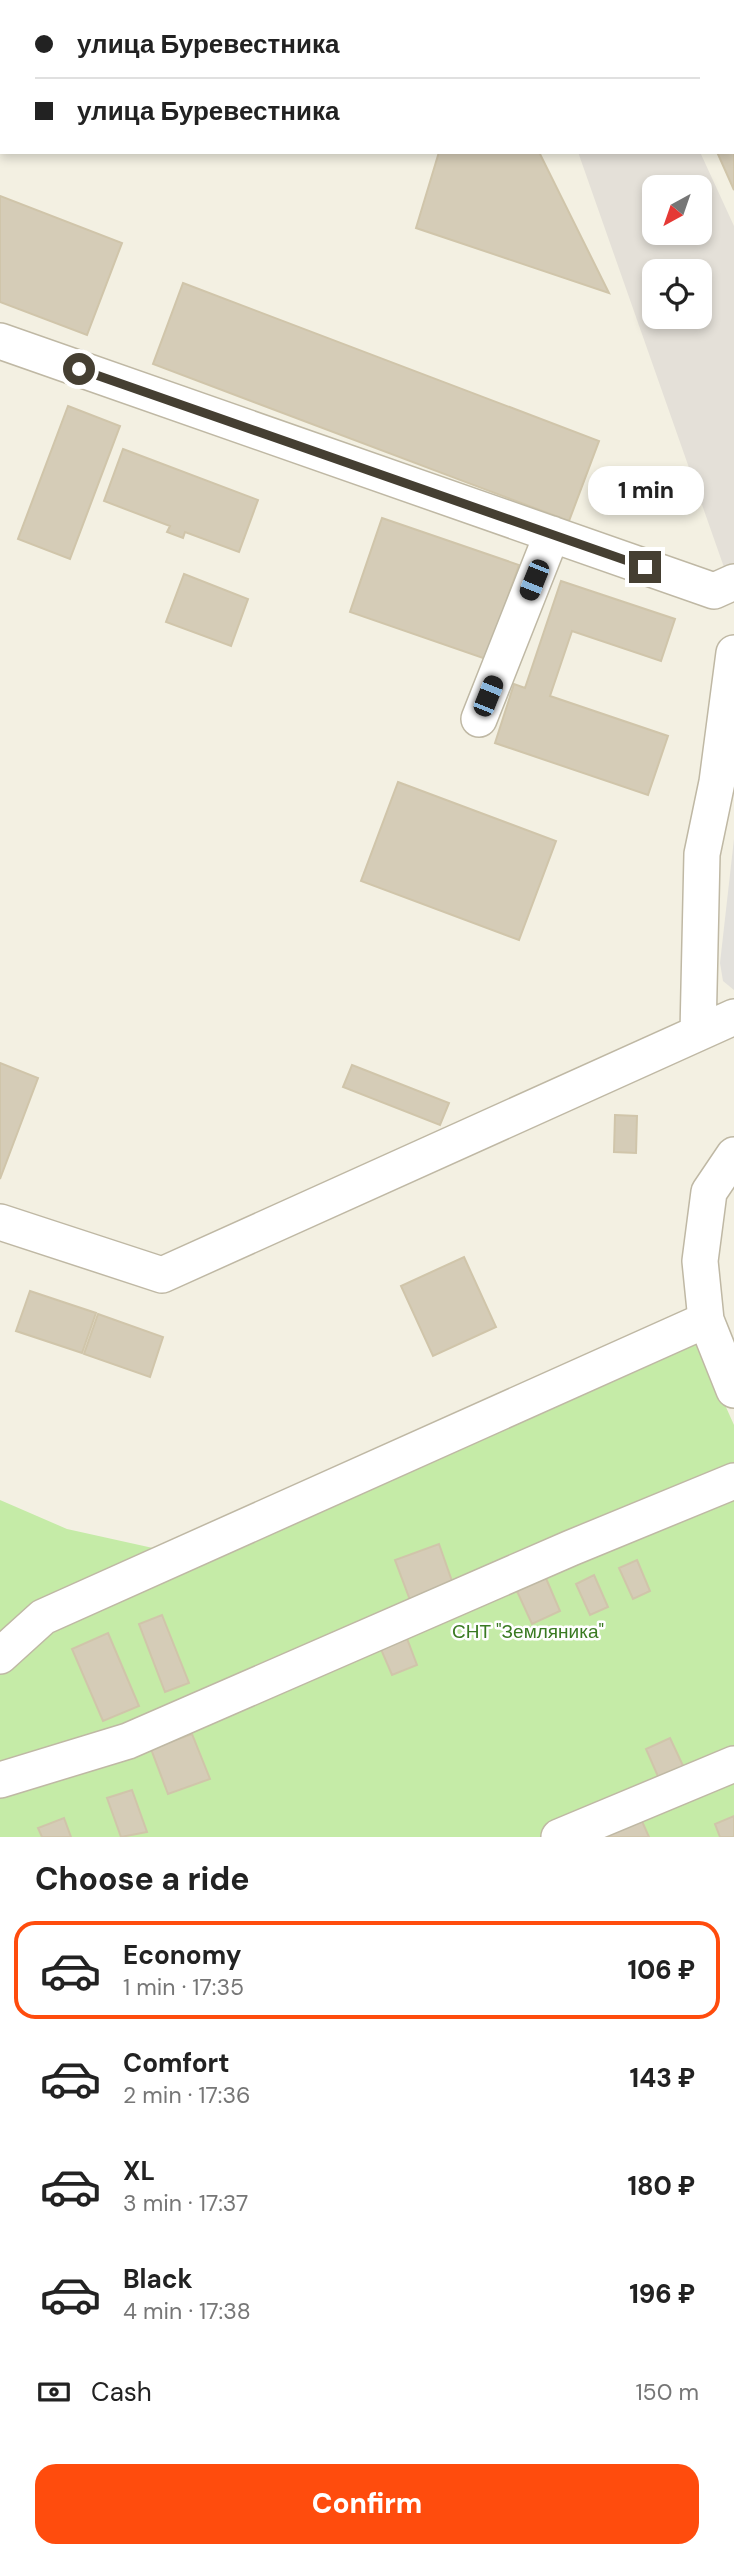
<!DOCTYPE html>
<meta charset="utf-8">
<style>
body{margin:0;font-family:"DM Sans",sans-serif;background:#f2f2f2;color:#222;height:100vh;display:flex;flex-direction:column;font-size:26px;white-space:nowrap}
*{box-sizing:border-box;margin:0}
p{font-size:23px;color:#767676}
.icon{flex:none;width:38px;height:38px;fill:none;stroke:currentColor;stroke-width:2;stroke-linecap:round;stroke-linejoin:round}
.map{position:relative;height:1837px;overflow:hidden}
.drawer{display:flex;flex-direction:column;background:#fff;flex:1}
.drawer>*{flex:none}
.hud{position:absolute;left:0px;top:0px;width:735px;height:154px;box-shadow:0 4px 10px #0003;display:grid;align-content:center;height:154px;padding:0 35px;background:#fff}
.needle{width:46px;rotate:220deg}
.controls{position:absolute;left:642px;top:175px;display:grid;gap:14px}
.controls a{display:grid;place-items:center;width:70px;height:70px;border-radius:14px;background:#fff;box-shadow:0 4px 10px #0003;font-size:35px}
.end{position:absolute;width:32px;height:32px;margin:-16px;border:9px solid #453f32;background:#fff;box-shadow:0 0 0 4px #fff}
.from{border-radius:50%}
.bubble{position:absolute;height:49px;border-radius:21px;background:#fff;box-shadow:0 4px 10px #0003;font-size:23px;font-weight:800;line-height:49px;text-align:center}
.car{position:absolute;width:21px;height:42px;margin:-21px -10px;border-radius:9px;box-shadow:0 0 5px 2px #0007;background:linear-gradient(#222 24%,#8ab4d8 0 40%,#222 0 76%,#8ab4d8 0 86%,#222 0)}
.hud b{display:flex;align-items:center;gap:24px;height:66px;font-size:26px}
.hud b+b{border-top:2px solid #e0e0e0}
.hud i{width:18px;height:18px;background:#222}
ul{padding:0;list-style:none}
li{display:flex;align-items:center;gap:21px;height:98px;margin:0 14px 10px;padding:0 21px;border:4px solid transparent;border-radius:21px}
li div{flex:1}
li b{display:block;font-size:26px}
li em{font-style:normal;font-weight:800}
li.current{border-color:#ff4c0d}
li>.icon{width:63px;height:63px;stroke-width:1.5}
h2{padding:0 35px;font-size:32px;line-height:84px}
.pay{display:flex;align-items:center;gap:18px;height:77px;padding:0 35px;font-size:26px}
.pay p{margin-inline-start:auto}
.cta{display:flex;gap:14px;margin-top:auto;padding:14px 35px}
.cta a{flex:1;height:80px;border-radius:21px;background:#ff4c0d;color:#fff;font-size:28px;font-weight:800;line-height:80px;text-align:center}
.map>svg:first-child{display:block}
.industrial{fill:#e4e0d8;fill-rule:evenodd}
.green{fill:#c5eba7}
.parking{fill:#e2e0db}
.building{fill:#d5ccb7;stroke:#d0c5aa;stroke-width:2}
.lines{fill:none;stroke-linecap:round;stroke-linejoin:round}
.minor-casing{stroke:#bfb8a4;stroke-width:38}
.minor{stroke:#fff;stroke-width:35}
.route{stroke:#453f32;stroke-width:9}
.labels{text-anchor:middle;stroke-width:5;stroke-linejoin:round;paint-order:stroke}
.park-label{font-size:19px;fill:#3a7a22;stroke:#fff}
</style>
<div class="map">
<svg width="734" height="1837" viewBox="0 0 734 1837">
<rect width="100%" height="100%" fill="#f3f0e2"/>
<!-- industrial -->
<path class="industrial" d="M0,0H734V18L733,2H2V9Z
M578,152H700L734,226V570L726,573ZM654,187H700V233H654ZM654,271H700V317H654Z"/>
<!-- green -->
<path class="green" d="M695,1338L734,1425V1837H0V1500L67,1529L180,1554Z"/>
<!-- parking -->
<path class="parking" d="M734,839V990L723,981L720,963Z"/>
<!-- building -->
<path class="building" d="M733,96H734V190L717,152H733Z
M439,152H539L609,293L416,228Z
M0,196L122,243L87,335L0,302Z
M183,283L599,441L569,521L153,364Z
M68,406L120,426L70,559L18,539Z
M123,449L258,500L239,552L185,532L183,538L167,532L170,526L104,501Z
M382,518L519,565L486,659L350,612Z
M184,574L248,599L231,646L166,622Z
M561,581L675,619L661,661L572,631L550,696L668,736L648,795L495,743L514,684L525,688Z
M398,782L556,841L519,940L361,881Z
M0,1063L38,1078L0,1179Z
M352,1065L449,1103L440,1125L343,1087Z
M615,1115L637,1116L636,1153L614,1152Z
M464,1257L496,1327L433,1356L401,1286Z
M30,1291L96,1313L82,1353L16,1331Z
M98,1314L163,1337L150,1377L84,1354Z
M439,1544L453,1584L410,1600L395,1560Z
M637,1560L650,1591L633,1599L619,1568Z
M594,1575L608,1607L590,1615L576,1584Z
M545,1576L560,1611L532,1624L516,1589Z
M162,1615L189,1683L165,1692L139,1624Z
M108,1633L139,1706L103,1721L72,1649Z
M406,1636L417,1665L392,1675L380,1647Z
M192,1734L210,1779L168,1794L151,1749Z
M670,1738L685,1770L660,1781L646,1749Z
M132,1790L147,1832L121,1837L107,1798Z
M734,1816V1837H720L715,1824Z
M64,1818L71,1837H42L38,1828Z
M641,1819L649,1837H600Z"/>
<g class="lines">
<!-- minor casing -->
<g class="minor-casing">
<path id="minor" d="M0,341L714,591L734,582
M479,719L552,534
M698,1033L702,854L717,782L734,653
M734,1155L709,1192L700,1261L706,1320L734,1390
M0,1222L162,1275L734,1017
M0,1656L43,1617L706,1320
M0,1780L128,1741L571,1548L734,1481
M559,1837L734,1764"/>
</g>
<!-- minor -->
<use href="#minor" class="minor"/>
</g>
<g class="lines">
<!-- route -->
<path class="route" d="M79,369L645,567"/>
</g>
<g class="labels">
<!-- park labels -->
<g class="park-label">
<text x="528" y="1638">СНТ "Земляника"</text>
</g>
</g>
</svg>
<div class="controls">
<a><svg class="needle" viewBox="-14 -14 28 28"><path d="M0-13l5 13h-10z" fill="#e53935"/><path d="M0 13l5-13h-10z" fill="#767676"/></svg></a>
<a><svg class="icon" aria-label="locate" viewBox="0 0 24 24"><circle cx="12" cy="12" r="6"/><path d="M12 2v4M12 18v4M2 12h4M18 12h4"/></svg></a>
</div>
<i class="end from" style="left:79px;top:369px"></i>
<i class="end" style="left:645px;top:567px"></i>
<div class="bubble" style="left:588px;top:466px;width:116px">1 min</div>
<i class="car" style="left:534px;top:580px;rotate:202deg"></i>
<i class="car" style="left:488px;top:696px;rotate:22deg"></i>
<div class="hud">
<b><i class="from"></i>улица Буревестника</b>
<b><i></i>улица Буревестника</b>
</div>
</div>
<section class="drawer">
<h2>Choose a ride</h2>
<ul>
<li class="current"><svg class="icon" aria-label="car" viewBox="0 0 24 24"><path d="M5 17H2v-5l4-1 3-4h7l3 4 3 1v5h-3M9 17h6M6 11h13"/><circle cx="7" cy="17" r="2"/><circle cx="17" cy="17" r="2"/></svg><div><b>Economy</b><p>1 min · 17:35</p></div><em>106 ₽</em></li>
<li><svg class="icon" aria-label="car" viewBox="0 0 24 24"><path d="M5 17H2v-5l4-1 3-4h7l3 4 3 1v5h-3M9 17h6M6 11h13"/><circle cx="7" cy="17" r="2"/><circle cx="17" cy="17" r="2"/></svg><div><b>Comfort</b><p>2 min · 17:36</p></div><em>143 ₽</em></li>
<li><svg class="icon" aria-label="car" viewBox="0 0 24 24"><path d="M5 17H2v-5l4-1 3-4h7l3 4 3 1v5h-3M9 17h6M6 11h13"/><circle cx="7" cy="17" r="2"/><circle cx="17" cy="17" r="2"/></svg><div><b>XL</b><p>3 min · 17:37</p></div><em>180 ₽</em></li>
<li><svg class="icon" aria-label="car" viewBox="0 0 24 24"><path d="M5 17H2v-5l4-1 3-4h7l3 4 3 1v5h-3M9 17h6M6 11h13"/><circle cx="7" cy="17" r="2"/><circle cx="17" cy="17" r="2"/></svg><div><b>Black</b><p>4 min · 17:38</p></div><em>196 ₽</em></li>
</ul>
<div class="pay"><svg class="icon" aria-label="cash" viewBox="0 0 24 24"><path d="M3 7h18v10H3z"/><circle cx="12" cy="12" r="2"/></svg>Cash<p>150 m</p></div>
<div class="cta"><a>Confirm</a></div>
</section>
